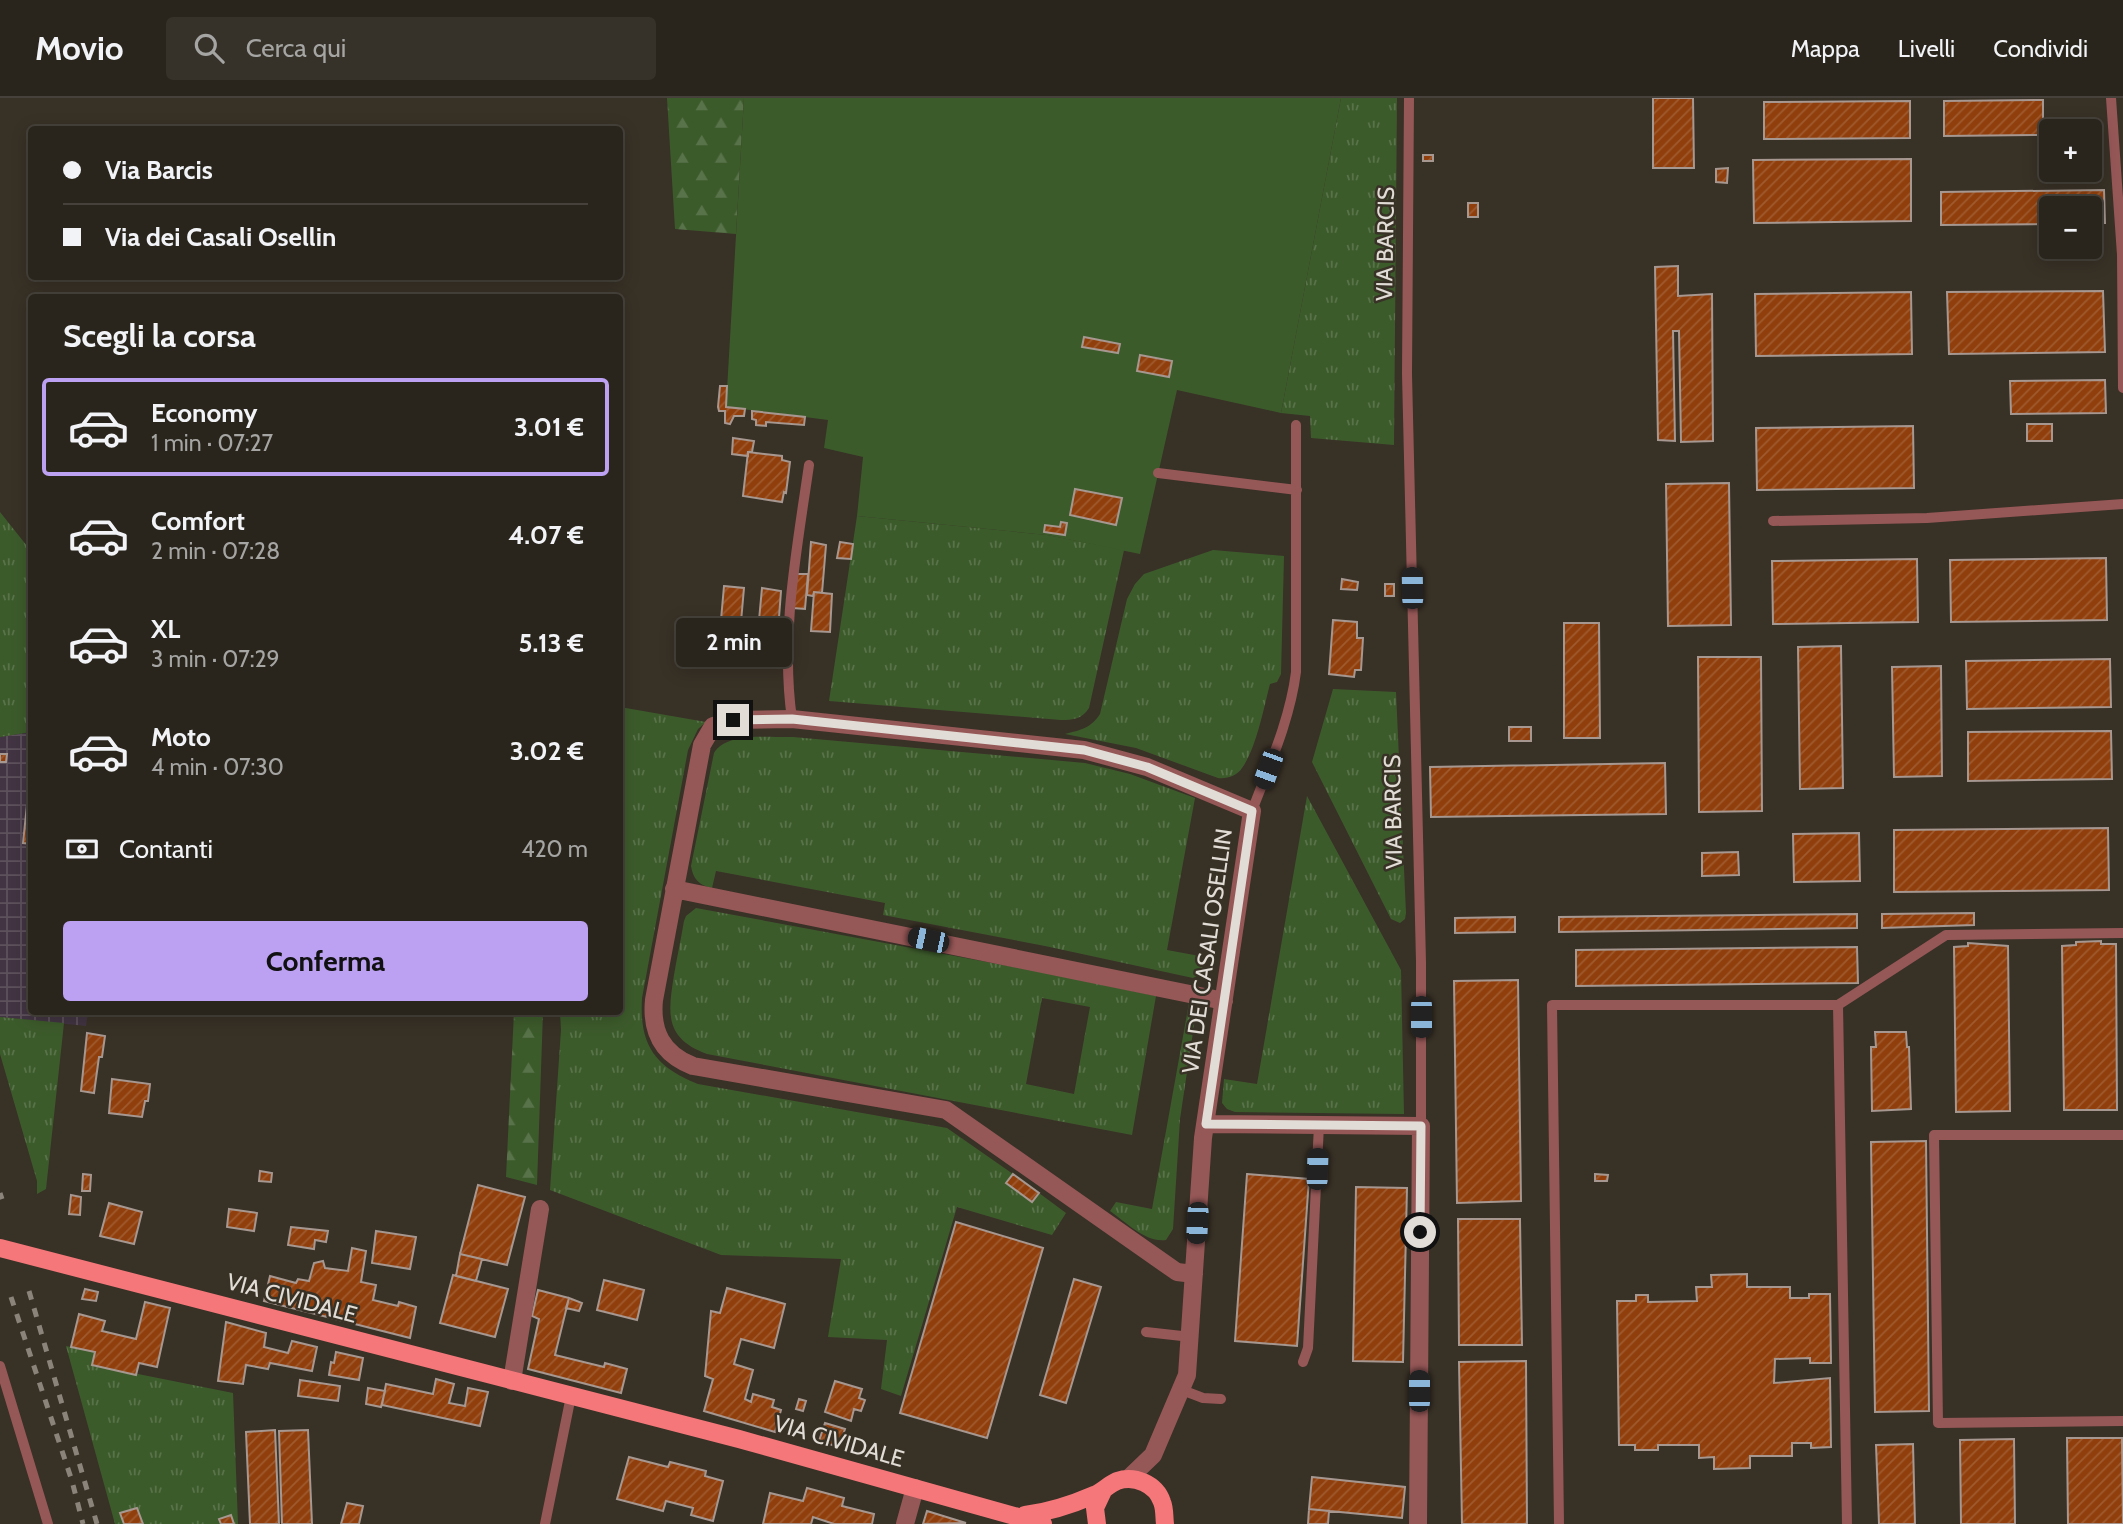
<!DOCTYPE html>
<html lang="it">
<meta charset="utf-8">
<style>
body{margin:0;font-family:Cabin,sans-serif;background:#363129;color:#f1f3f6;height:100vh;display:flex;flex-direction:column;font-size:26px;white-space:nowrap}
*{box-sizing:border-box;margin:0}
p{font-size:23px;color:#a5a5a3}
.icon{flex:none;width:38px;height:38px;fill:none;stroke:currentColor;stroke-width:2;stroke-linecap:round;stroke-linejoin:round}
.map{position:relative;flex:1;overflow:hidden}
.panel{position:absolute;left:28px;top:196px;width:595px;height:721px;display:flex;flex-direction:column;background:#2a251c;border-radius:7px;box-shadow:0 4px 18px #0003,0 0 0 2px #46423b}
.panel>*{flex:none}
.banner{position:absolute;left:28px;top:28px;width:595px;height:154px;border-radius:7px;box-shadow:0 4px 18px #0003,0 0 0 2px #46423b;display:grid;align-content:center;height:154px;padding:0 35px;background:#2a251c}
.tools{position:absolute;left:2039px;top:21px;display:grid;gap:14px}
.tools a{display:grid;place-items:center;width:63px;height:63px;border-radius:7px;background:#2a251c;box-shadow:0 4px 18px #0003,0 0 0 2px #46423b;font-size:35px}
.end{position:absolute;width:32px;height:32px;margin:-16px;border:9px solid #e1dcd5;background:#111;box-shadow:0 0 0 4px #111}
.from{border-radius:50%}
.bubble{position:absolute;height:49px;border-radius:7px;background:#2a251c;box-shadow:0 4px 18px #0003,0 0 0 2px #46423b;font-size:23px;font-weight:700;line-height:49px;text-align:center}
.car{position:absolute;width:21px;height:42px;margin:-21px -10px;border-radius:9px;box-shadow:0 0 5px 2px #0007;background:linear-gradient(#222 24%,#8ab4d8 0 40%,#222 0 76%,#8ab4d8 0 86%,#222 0)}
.banner b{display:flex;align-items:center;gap:24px;height:66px;font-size:26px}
.banner b+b{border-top:2px solid #46423b}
.banner i{width:18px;height:18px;background:#f1f3f6}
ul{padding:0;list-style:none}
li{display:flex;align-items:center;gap:21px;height:98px;margin:0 14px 10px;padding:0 21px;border:4px solid transparent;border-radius:7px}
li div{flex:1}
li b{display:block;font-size:26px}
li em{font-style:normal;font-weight:700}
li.on{border-color:#bca0f2}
li>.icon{width:63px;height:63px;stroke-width:1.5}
h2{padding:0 35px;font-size:32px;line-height:84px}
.pay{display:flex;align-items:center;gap:18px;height:77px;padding:0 35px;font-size:26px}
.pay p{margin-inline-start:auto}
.action{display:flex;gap:14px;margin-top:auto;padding:14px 35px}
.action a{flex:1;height:80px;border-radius:7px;background:#bca0f2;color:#111;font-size:28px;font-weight:700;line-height:80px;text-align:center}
header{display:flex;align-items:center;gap:42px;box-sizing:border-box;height:98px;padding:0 35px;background:#2a251c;border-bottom:2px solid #46423b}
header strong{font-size:33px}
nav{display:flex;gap:38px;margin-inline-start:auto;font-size:24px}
.search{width:490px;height:63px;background:#363129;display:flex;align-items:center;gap:18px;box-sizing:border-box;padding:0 24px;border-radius:7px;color:#a5a5a3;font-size:26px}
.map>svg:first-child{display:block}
.industrial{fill:url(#industrial-grid)}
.grass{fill:url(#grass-tufts);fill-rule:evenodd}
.forest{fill:url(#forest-firs)}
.garden{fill:#3c5b2b}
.building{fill:url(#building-hatch);stroke:#a69790;stroke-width:2}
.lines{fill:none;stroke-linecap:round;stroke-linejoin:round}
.service{stroke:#965757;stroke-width:10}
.minor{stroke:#965757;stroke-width:18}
.primary{stroke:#f6777a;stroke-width:18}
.rail{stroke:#8a847b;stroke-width:5;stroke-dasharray:9 9;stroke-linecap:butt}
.route{stroke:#e1dcd5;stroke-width:9}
.labels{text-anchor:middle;stroke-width:5;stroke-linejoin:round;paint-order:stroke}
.street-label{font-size:23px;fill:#e1dcd5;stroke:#383126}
</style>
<header>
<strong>Movio</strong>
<div class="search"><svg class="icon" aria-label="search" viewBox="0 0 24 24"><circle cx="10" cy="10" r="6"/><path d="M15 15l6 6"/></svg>Cerca qui</div>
<nav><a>Mappa</a><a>Livelli</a><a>Condividi</a></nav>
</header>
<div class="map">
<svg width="2123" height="1426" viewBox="0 0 2123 1426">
<defs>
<pattern id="industrial-grid" width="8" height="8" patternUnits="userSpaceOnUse" patternTransform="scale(1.75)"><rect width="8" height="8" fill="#423442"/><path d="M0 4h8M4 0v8" fill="none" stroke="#5d515c"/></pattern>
<pattern id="grass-tufts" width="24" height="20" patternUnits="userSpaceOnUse" patternTransform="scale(1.75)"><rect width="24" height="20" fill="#3c5b2b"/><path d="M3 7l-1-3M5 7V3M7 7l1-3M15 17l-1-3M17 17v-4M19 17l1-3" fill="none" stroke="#587249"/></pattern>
<pattern id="forest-firs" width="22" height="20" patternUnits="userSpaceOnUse" patternTransform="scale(1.75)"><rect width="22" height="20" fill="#3c5b2b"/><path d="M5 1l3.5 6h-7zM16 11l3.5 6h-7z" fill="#587249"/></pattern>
<pattern id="building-hatch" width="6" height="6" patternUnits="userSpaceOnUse" patternTransform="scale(1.75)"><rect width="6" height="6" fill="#903f0c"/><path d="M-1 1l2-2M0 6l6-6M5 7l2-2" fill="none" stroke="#9f5a2e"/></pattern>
</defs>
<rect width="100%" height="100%" fill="#383126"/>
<!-- industrial -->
<path class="industrial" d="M31,634L32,914H88L86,928L0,919V639Z"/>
<!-- grass -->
<path class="grass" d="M1341,0H1397L1394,347L1311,340L1310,318L1281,315Z
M0,414L31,453V634L0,639Z
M857,418L1047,437L1124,452L1089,610C1082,621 1073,622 1061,622L829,603Z
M1213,452L1284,458L1281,576L1277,584L1270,586C1264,609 1256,651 1242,670C1237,678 1227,681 1218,680L1136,650L1065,636C1081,632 1091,630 1100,616L1127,501L1135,486L1144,476Z
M1333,591L1396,594L1406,815L1405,821L1400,825L1391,821L1312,664Z
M620,609L706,624L698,631L688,652L642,900C639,947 655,969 698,986L947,1030L1013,1076L1007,1086L1032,1103L1039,1095L1066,1115L1052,1137L957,1109L901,1298L881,1291L887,1242L828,1239L841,1161L721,1157L550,1092L561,932L560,914H620Z
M793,639L1085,665L1130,676L1195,700L1167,852L1205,859L1201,876L1193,880L1045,848L883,817L885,805L716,773L712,790C699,787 693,781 691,768L714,655C727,633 771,640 793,639Z
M1307,698L1401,872L1404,1016L1235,1014L1227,1011L1222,1005L1224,981L1257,986Z
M696,810L1047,875L1156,898L1132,1037L707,956C664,940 668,915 674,877C677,859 681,841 684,823L686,818ZM1042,900L1090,909L1074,996L1026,986Z
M1189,905L1194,908L1196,914L1180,1021L1173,1131L1166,1142C1146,1145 1126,1124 1110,1113L1116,1104L1152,1111Z
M0,919L64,925L46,1091L37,1096V1083L0,956Z
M66,1248L95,1254L93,1267L233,1295L238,1426H115Z"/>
<!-- forest -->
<path class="forest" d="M667,0H744L736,136L675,131Z
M514,914H543L537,1087L506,1079Z"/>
<!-- garden -->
<path class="garden" d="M744,0H1341L1281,315L1177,292L1140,456L1047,437L857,418L863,359L824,350L828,322L726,309Z"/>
<!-- building -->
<path class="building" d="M1653,0H1693L1694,70H1653Z
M2043,2V37L1944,38V3Z
M1910,3V40L1764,41V4Z
M1423,57H1433V63H1423Z
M1911,61V123L1754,125L1753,62Z
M1728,70L1727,85L1716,84V71Z
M2104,92L2105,125H2090V110H2051V126L1941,127V94Z
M1468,105H1478V119H1468Z
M1678,168V198L1712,196L1713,343L1681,344L1679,233H1673L1675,343L1658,342L1655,169Z
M2103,193L2105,254L1949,256L1947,194Z
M1911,194L1912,256L1756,258L1755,196Z
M1084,239L1120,246L1118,255L1082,249Z
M1140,257L1172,263L1169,279L1137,273Z
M2105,282L2106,315L2011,316L2010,283Z
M720,288H727L726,309L745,311L744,318H734L730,326L725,325V313H719L718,309Z
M752,313L805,319L804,327L766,324V328L756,327V322L752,321Z
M2027,326H2052V343H2027Z
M1913,328L1914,390L1757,392L1756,330Z
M733,340L754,343L752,354H748V358L732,356Z
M748,354L782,358V362L790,364L786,395L784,394L782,404L743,398Z
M1729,385L1731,527L1668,528L1666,386Z
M1075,391L1122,400L1116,427L1070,417Z
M1061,424L1067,425L1065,437L1044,434L1045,427L1060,429Z
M811,444L826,447L822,495L814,494L813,498L807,497Z
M840,444L853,446L851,461L837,460Z
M2106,460L2107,522L1951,524L1950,462Z
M1917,461L1918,524L1773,526L1772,463Z
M797,476H808L805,511L793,510Z
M1342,481L1358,484L1357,492L1341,491Z
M1385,486H1394V498H1385Z
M724,488L744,490L740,535L720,533Z
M762,490L781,493L776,559L750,557L752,532L758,533Z
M814,494L832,496L830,534L811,533Z
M1333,522L1357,524V540H1363L1361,572H1355L1354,579L1329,576Z
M1564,525H1599L1600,640H1564Z
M740,532L749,533L746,549L734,548L736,535H740Z
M1841,548L1843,690L1800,691L1798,549Z
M1698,559H1761L1762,713L1699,714Z
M2110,561L2111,609L1967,611L1966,563Z
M1941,568L1942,678L1894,679L1892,569Z
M1509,629H1531V643H1509Z
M2111,633L2112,681L1968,683V634Z
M0,656H7L6,664H0Z
M32,659V746L23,745Z
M1665,665L1666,716L1431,719L1430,669Z
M2108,730L2109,792L1894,794V732Z
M1859,735L1860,783L1794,784L1793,736Z
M1738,754L1739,777L1702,778V755Z
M1974,815V827L1882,830V816Z
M1857,816V830L1559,834V819Z
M1515,819V834L1455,835V820Z
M2101,843V846H2116L2117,1012H2064L2062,848L2076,847V844Z
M1968,845L2008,848L2010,1013L1956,1014L1954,849L1968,848Z
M1857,849L1858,885L1576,888V852Z
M1518,882L1521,1103L1457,1105L1454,883Z
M1875,934H1906L1907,949H1909L1911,1011L1872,1013L1871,949H1876Z
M87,935L105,938L102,959H99L94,995L81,993Z
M112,981L150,986L148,1003H145L142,1019L109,1015Z
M1926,1043L1929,1313L1875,1314L1871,1044Z
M260,1073L272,1075L271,1084L259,1083Z
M83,1076L91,1077L90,1093H82Z
M1013,1076L1039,1095L1032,1104L1006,1085Z
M1247,1076L1309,1081L1297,1248L1235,1243Z
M1595,1076L1608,1077L1607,1083H1595Z
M478,1087L525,1099L507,1167L460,1156Z
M1356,1089L1407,1090L1403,1264L1353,1263Z
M71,1097L81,1099L80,1117L69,1116Z
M109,1105L142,1114L134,1146L100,1138Z
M229,1111L257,1115L254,1133L227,1129Z
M1458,1121H1520L1522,1247H1459Z
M956,1124L1043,1150L987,1340L900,1315Z
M291,1129L328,1133L326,1144L315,1142L314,1151L288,1147Z
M376,1133L416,1139L410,1171L372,1165Z
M352,1150L366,1153L361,1184L376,1187L373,1202L398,1208L399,1204L416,1209L410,1240L264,1203L270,1178L296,1185L298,1181L309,1183L314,1165L323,1163L325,1170L348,1173Z
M460,1156L482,1161L476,1183L456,1178Z
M1747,1176V1189H1790V1200H1809V1196H1830L1831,1265H1810V1260L1775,1261L1774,1285L1830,1280L1831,1349L1811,1350V1345H1792V1358H1750V1370L1714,1371V1359L1699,1360V1347H1658V1352H1635V1347H1619L1617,1203H1636V1197H1648V1204L1697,1203L1696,1189H1712L1711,1177Z
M453,1177L508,1191L495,1239L440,1225Z
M1074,1181L1101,1189L1066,1305L1040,1297Z
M604,1182L644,1192L637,1222L597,1212Z
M727,1190L785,1206L774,1250L741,1241L734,1266L753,1272L745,1301L751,1304L753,1296L774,1302L772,1309L781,1312L775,1334L704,1313L713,1281L705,1278L711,1213L720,1215Z
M85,1191L98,1194L96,1203L82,1201Z
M538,1192L569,1200L555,1257L604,1269L605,1265L627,1271L621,1295L528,1271L539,1221L532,1218Z
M569,1200L582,1205L579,1213L566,1210Z
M145,1204L170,1210L157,1269L139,1265L136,1277L92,1267L95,1254L71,1249L79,1216L105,1223L102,1233L136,1241Z
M226,1224L266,1235L264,1249L288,1255L292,1243L317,1249L312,1273L270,1265L268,1271L246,1267L243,1286L218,1283Z
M336,1254L363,1260L359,1282L329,1277L331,1264L334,1265Z
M1526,1263L1527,1426H1462L1459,1264Z
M436,1281L454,1286L449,1305L465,1308L468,1290L488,1294L480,1328L382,1307L386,1286L433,1296Z
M300,1282L340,1288L338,1303L298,1298Z
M835,1283L862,1291L859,1300L865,1302L861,1313L854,1311L851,1323L825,1314Z
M368,1290L385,1293L381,1309L366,1306Z
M799,1301L806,1303L803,1313L796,1311Z
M825,1325L845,1331L839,1349L819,1343Z
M275,1332L279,1426H250L246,1334Z
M308,1332L312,1426H282L279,1333Z
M2067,1340H2122L2123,1426H2068Z
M2014,1341L2015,1426H1961L1960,1342Z
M1913,1346L1915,1426H1879L1876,1347Z
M629,1359L668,1369L670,1364L706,1373L705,1378L723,1383L713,1423L691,1417L693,1410L666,1403L663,1413L617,1401Z
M1312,1379L1405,1389L1402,1420L1309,1411Z
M807,1390L844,1400L842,1408L874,1416L872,1426H834L813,1419L811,1426H763L770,1395L803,1403Z
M347,1405L363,1408L359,1426H341Z
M137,1410L143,1426H124L120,1415Z
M1309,1411L1329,1413L1328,1426H1308Z
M927,1413L966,1425L923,1426Z
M231,1417L234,1426H221L219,1421Z"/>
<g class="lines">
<!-- service -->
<path class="service" d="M1409,0L1407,276L1421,864V1028
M2111,0L2122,157L2123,290
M1158,375L1297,392
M1773,423L1927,420L2123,406
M792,621C780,537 797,451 809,367
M1252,713C1269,668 1290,622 1296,574V327
M1838,907L1946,837L2123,835
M2123,1037H1934L1938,1325L2123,1323
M1146,1234L1191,1239
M1303,1264L1308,1250L1319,1027
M0,1268L48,1426
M1182,1292L1203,1300L1221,1301
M545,1426L571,1298
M1559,1426L1552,907H1838L1847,1426"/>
<!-- minor -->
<path class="minor" d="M674,791L1224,903
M1206,1026L1421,1028L1418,1426
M512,1283L540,1111
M1128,1381L1153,1357L1187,1277L1203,1040L1252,713L1147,669L1084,652L792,621L733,622L713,628L702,647L654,902C651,933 662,956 693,968L946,1012L1177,1174L1194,1176
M905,1426L915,1390"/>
<!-- primary -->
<path class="primary" d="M0,1150L739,1341L1043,1426
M1025,1417C1049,1414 1071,1407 1094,1397C1102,1394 1108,1387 1117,1383C1135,1377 1156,1386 1162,1404C1165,1411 1164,1419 1165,1426
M1097,1426L1095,1410L1103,1393"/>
<!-- rail -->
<path class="rail" d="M0,1095L2,1101
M29,1193L97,1426
M11,1199L72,1383L83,1426"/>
</g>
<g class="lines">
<!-- route -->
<path class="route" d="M733,622L792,621L1084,652L1147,669L1252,713L1206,1026L1421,1028L1420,1134"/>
</g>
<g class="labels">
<!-- street labels -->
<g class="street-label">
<text transform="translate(1385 146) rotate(-89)" y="8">VIA BARCIS</text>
<text transform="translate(1393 714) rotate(-91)" y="8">VIA BARCIS</text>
<text transform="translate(1207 853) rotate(-82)" y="8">VIA DEI CASALI OSELLIN</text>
<text transform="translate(292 1200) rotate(15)" y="8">VIA CIVIDALE</text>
<text transform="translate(839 1343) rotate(16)" y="8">VIA CIVIDALE</text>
</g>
</g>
</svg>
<div class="tools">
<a>+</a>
<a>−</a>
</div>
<i class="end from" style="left:1420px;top:1134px"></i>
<i class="end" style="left:733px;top:622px"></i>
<div class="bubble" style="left:676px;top:520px;width:116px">2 min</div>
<i class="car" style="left:1412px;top:490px;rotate:359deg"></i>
<i class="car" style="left:1268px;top:671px;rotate:200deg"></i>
<i class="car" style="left:928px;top:842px;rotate:282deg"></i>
<i class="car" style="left:1421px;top:919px;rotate:180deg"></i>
<i class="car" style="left:1317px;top:1071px;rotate:2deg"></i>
<i class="car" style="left:1197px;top:1125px;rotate:183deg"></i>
<i class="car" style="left:1419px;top:1293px;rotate:0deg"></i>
<div class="banner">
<b><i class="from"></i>Via Barcis</b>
<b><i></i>Via dei Casali Osellin</b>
</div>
<section class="panel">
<h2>Scegli la corsa</h2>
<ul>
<li class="on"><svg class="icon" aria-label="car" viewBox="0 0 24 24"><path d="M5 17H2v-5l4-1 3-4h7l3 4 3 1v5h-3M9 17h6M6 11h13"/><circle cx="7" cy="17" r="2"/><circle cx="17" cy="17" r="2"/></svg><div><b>Economy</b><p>1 min · 07:27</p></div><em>3.01 €</em></li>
<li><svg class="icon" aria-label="car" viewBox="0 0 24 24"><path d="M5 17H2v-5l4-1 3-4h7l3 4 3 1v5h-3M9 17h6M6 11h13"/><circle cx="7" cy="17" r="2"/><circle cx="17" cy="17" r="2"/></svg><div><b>Comfort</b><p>2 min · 07:28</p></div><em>4.07 €</em></li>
<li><svg class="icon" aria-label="car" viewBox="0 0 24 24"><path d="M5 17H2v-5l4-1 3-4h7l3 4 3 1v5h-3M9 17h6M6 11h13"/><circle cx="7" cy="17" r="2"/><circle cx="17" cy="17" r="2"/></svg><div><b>XL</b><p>3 min · 07:29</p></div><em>5.13 €</em></li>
<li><svg class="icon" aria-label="car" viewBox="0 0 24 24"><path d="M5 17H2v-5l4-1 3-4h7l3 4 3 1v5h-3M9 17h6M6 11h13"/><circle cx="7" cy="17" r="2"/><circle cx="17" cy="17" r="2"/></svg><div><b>Moto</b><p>4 min · 07:30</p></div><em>3.02 €</em></li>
</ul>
<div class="pay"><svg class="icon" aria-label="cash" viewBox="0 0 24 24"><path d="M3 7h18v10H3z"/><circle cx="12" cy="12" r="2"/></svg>Contanti<p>420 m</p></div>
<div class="action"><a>Conferma</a></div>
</section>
</div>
